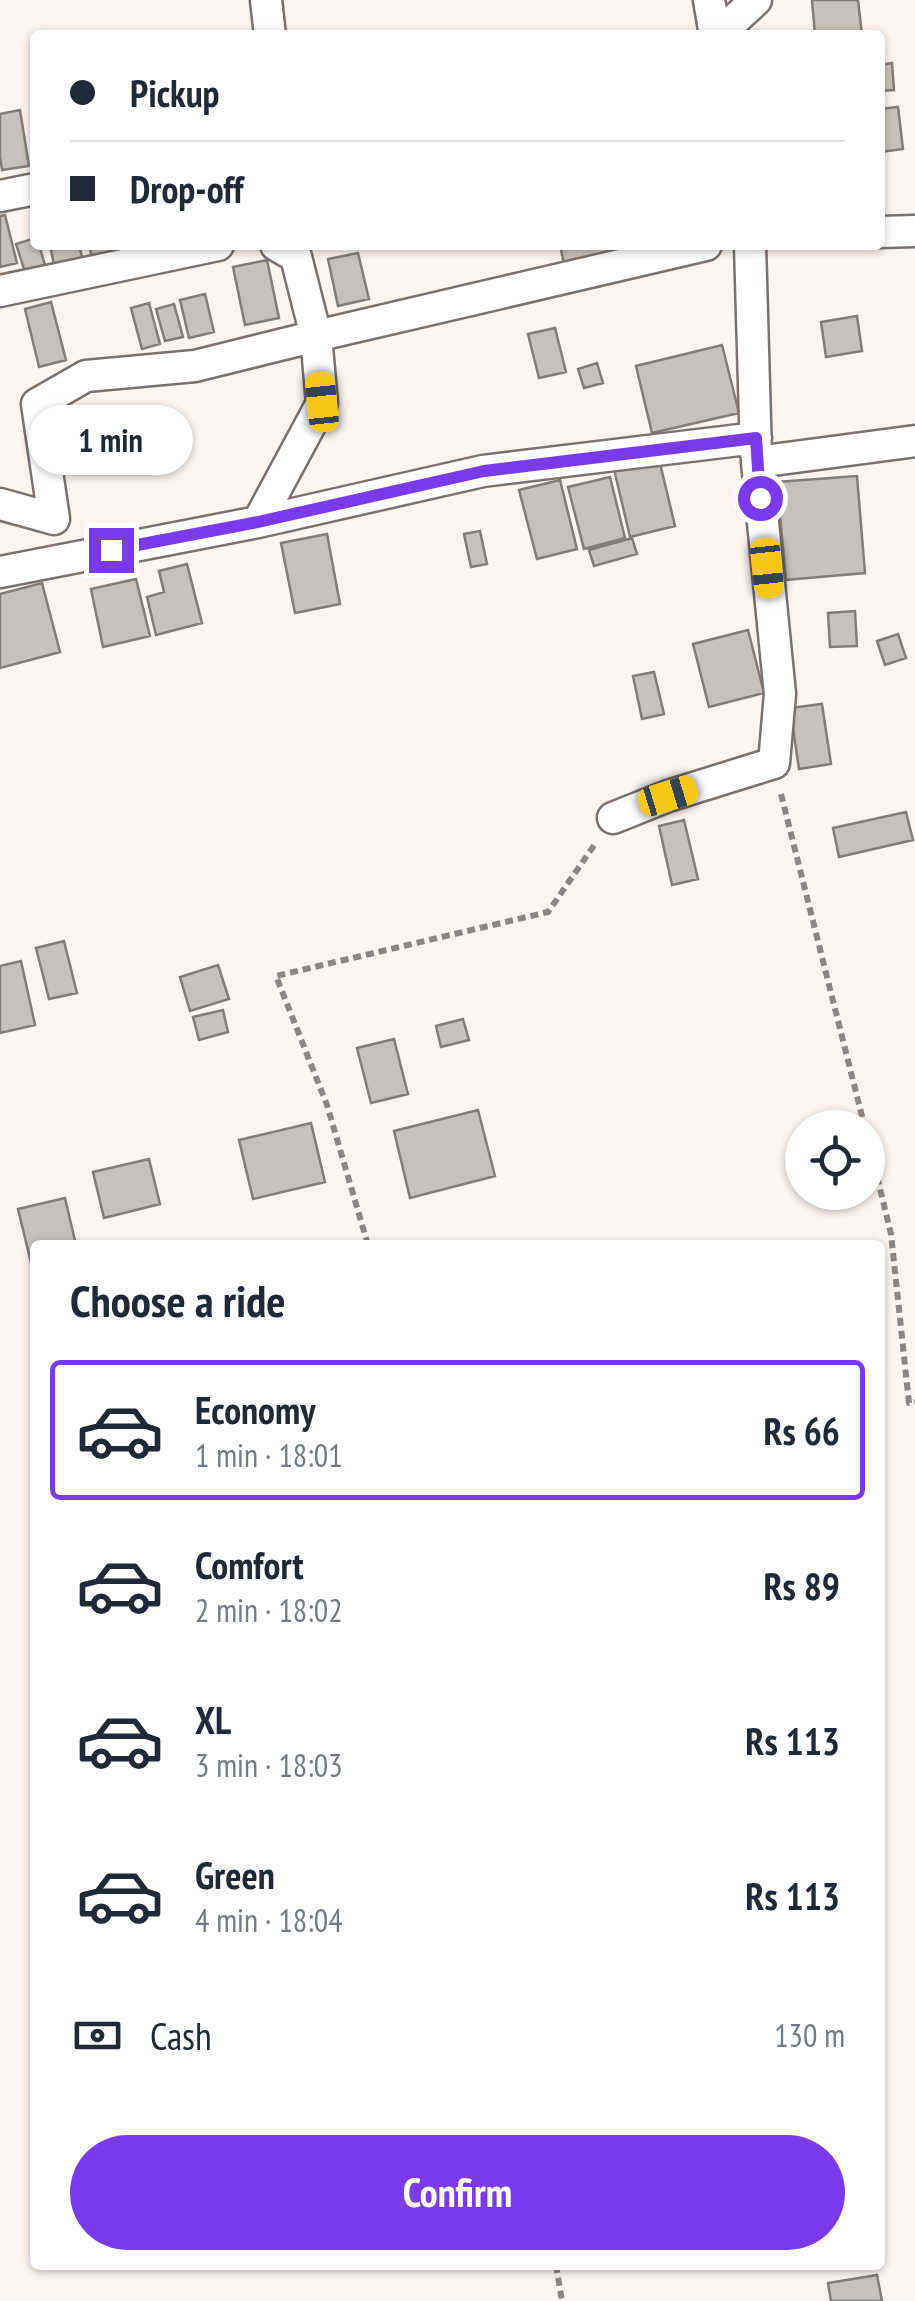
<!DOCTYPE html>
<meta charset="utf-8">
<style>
body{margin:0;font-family:"PT Sans Narrow",sans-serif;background:#f6f6f7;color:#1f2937;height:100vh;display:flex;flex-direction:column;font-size:38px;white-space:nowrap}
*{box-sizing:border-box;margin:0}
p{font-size:32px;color:#747a83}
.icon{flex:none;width:55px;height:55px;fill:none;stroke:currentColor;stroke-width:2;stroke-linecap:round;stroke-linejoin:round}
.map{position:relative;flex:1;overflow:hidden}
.details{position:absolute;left:30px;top:1240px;width:855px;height:1030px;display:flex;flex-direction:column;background:#fff;border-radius:10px;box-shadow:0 2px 8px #0004}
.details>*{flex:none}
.banner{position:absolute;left:30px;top:30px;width:855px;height:220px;border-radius:10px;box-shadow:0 2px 8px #0004;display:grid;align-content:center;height:220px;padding:0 40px;background:#fff}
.buttons{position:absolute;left:785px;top:1110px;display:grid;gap:20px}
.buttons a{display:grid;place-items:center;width:100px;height:100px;border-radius:50%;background:#fff;box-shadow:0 2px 8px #0004;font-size:50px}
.end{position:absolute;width:45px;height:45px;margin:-22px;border:12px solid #7c3aed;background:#fff;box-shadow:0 0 0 5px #fff}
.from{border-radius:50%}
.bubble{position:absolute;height:70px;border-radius:35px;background:#fff;box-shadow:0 2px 8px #0004;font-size:32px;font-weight:700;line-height:70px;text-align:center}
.car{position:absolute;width:30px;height:60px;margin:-30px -15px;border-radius:12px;box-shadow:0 0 8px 2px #0007;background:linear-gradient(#f5c518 24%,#345 0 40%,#f5c518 0 76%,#345 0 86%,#f5c518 0)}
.banner b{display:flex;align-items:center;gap:35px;height:95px;font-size:38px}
.banner b+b{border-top:2px solid #e0e1e3}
.banner i{width:25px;height:25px;background:#1f2937}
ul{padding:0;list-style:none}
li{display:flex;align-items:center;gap:30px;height:140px;margin:0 20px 15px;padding:0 20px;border:5px solid transparent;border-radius:10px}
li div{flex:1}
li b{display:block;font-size:38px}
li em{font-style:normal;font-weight:700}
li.current{border-color:#7c3aed}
li>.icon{width:90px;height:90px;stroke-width:1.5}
h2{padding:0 40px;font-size:45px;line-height:120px}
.pay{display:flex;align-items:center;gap:25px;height:110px;padding:0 40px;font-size:38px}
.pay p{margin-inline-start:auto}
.button{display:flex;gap:20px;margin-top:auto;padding:20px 40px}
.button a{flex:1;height:115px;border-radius:60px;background:#7c3aed;color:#fff;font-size:40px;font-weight:700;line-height:115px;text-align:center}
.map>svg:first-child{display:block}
.building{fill:#c8c1ba;stroke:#837d77;stroke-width:2.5}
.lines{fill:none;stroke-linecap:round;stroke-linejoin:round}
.minor-casing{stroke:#7b726f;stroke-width:35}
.path{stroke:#8d8684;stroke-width:6;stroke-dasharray:8 5;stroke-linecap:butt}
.minor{stroke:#fff;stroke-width:30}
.route{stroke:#7c3aed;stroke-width:12}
</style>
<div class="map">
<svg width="915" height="2301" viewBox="0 0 915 2301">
<rect width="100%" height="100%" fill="#fdf3ef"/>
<!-- building -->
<path class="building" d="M812,0H858L862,35H815Z
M892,63L894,90L880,91V65Z
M898,107L903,149L880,152V109Z
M20,110L29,166L2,170L0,156V114Z
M5,215L17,263L0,267V216Z
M35,238V245H39L45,265L25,272L16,244Z
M50,245H79L85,269L56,275Z
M89,245H114L115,253L92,258Z
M560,245H655L564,264Z
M358,253L369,299L338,306L328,259Z
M267,260L279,318L245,325L233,267Z
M205,294L214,332L189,338L180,300Z
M51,302L66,360L39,367L25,309Z
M149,303L160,344L142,349L131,308Z
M174,304L183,337L165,341L156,309Z
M857,316L862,351L826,357L821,322Z
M555,328L566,372L539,378L528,334Z
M722,345L739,413L652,433L636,366Z
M597,363L603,383L584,388L578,369Z
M659,459L675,526L630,537L614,469Z
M857,476L865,573L786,580L777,482Z
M610,477L625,538L584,549L568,487Z
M560,480L577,549L537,559L519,490Z
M480,531L487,564L471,567L464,534Z
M327,534L340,604L295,613L281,543Z
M632,538L637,554L594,566L589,550Z
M187,564L202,623L156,635L147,597L164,592L159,571Z
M136,579L150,636L103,647L91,589Z
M42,583L60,652L0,668V594Z
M855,611L857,646L830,647L828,613Z
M748,630L764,693L709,707L693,644Z
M898,634L906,658L885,665L877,641Z
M654,672L664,714L642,719L633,676Z
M822,704L831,764L799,769L790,708Z
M906,812L913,840L839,857L833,828Z
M684,820L698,879L672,885L659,826Z
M64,941L77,993L49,999L36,948Z
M21,961L35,1025L0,1033V966Z
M218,965L229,999L190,1011L180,977Z
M223,1010L228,1032L199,1040L193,1017Z
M463,1019L469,1040L441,1047L436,1026Z
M394,1039L408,1094L371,1103L357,1048Z
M478,1110L495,1176L410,1198L394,1131Z
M311,1123L325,1182L253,1199L239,1140Z
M149,1159L160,1204L104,1218L93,1172Z
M65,1198L76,1245H35V1266L32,1267L18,1209Z
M877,2275L882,2301H831L828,2283Z"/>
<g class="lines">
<!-- minor casing -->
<g class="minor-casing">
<path id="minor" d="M266,0L270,35
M709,0L715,35
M718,35L756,0
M0,196L35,189
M880,232L915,231
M750,245L756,454
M0,291L218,245
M0,504L54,519L37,404L86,376L195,366L316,336L296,257L276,245
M258,522L483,471L756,438
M0,572L258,522L322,403L316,336L706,245
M613,818L668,796L774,763L780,694L757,462L915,441"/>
</g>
<!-- path -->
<path class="path" d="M781,794L865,1128
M868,1139L891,1234L909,1403L915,1402
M368,1245L327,1105L276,976L548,912L595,844
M556,2265L562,2301"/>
<!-- minor -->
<use href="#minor" class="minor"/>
</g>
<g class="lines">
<!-- route -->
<path class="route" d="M111,550L258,522L484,471L756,438L760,498"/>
</g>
</svg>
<div class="buttons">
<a><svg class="icon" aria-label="locate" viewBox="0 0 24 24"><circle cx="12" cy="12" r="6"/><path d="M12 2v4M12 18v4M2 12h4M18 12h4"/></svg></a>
</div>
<i class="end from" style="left:760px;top:498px"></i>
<i class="end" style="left:111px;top:550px"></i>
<div class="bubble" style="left:28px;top:405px;width:165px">1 min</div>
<i class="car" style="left:322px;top:402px;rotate:354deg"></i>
<i class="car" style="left:767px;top:568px;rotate:174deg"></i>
<i class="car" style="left:668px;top:796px;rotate:73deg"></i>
<div class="banner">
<b><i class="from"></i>Pickup</b>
<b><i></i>Drop-off</b>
</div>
<section class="details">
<h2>Choose a ride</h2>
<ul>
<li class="current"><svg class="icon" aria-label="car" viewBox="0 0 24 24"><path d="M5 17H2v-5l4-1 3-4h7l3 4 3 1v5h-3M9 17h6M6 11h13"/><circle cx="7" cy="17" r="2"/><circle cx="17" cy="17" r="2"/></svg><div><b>Economy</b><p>1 min · 18:01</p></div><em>Rs 66</em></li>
<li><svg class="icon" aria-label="car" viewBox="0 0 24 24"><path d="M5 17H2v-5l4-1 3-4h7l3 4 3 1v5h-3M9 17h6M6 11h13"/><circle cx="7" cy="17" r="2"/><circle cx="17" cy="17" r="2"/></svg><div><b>Comfort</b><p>2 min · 18:02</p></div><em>Rs 89</em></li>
<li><svg class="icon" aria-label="car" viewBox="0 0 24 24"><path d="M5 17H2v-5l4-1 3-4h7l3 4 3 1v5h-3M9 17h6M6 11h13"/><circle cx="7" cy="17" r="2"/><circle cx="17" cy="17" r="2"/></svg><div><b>XL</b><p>3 min · 18:03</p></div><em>Rs 113</em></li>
<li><svg class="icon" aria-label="car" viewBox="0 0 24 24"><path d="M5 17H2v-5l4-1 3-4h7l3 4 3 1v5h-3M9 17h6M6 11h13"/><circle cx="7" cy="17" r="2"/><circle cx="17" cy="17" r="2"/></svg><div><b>Green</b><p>4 min · 18:04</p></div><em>Rs 113</em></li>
</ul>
<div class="pay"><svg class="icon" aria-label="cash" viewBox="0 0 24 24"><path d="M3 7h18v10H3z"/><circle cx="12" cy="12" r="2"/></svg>Cash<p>130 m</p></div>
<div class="button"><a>Confirm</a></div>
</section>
</div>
